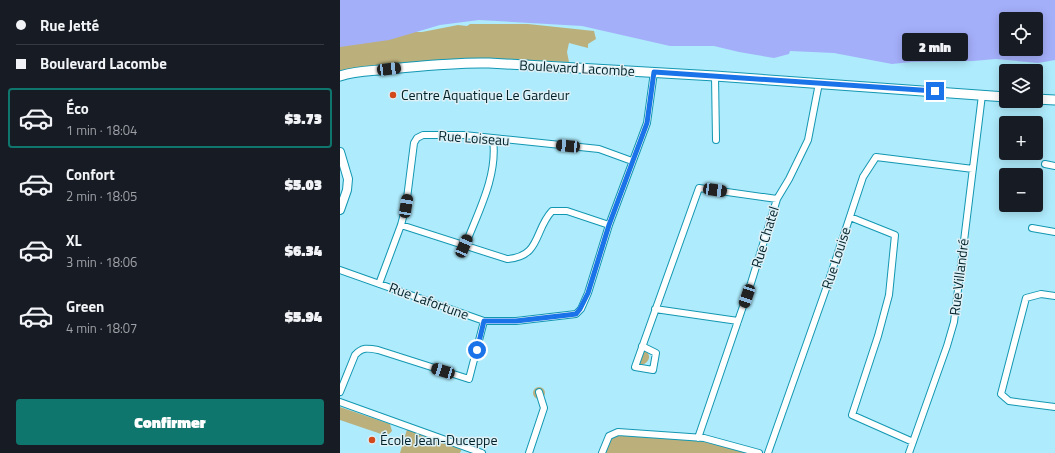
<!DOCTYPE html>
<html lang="fr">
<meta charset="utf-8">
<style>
body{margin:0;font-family:"Titillium Web",sans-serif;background:#242831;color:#f1f3f6;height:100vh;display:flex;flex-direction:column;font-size:15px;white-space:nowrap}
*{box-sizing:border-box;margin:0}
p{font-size:13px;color:#9ea1a6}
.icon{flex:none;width:22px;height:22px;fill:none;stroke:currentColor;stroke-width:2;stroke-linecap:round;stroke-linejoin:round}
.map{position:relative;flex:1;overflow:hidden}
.drawer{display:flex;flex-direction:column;background:#171b24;width:340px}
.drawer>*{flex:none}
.guide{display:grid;align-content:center;height:88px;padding:0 16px;background:#171b24}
.tools{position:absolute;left:659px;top:12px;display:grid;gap:8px}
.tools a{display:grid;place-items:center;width:44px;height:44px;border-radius:4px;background:#171b24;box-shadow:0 2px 10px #0003;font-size:20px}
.end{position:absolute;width:18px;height:18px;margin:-9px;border:5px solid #1a73e8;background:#fff;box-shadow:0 0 0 2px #fff}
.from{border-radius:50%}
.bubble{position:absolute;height:28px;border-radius:4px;background:#171b24;box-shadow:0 2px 10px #0003;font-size:13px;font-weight:800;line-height:28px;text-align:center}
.car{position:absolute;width:12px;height:24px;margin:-12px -6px;border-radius:5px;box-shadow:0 0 3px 1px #0007;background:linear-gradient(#222 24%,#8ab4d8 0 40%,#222 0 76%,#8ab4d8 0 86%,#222 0)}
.guide b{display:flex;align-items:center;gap:14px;height:38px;font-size:15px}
.guide b+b{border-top:1px solid #363941}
.guide i{width:10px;height:10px;background:#f1f3f6}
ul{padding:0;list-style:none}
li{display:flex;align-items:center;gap:12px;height:60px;margin:0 8px 6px;padding:0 8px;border:2px solid transparent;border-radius:4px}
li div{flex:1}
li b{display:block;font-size:15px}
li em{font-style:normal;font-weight:800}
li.selected{border-color:#0f766e}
li>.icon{width:36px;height:36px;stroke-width:1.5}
.button{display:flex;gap:8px;margin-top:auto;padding:8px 16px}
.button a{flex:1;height:46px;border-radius:4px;background:#0f766e;color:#fff;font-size:16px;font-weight:800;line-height:46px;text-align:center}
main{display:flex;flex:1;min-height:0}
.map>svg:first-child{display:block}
.green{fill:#bbb07c}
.water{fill:#a4affa;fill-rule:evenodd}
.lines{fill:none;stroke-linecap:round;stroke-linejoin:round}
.minor-casing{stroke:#1297b2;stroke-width:8}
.tertiary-casing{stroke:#1297b2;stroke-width:10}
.secondary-casing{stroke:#1297b2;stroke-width:11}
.minor{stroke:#fff;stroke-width:6}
.tertiary{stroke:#fff;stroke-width:8}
.secondary{stroke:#fff;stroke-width:9}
.route{stroke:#1a73e8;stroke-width:5}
.poi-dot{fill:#d24a1c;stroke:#ddf0f6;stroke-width:1.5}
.labels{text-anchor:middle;stroke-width:3;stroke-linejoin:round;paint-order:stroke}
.street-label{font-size:14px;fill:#002029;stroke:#ddf0f6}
.poi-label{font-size:14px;fill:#002029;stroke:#ddf0f6;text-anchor:start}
</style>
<main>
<section class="drawer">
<div class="guide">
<b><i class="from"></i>Rue Jetté</b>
<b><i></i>Boulevard Lacombe</b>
</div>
<ul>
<li class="selected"><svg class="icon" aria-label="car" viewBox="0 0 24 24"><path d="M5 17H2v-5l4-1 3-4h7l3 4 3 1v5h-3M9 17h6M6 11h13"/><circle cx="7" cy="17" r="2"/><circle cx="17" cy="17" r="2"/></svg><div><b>Éco</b><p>1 min · 18:04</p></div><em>$3.73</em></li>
<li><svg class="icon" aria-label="car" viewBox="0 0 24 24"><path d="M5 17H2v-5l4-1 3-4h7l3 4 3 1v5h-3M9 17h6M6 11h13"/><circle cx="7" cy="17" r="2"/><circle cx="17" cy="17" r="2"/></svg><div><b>Confort</b><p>2 min · 18:05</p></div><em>$5.03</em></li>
<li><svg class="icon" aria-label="car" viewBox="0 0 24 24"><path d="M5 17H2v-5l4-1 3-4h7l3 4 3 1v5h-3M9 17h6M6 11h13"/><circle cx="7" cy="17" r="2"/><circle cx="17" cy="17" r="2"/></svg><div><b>XL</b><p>3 min · 18:06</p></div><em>$6.34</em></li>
<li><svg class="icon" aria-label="car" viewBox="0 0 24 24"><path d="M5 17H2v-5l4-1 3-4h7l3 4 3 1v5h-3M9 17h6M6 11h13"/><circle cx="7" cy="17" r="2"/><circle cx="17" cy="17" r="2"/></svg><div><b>Green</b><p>4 min · 18:07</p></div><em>$5.94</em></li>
</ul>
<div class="button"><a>Confirmer</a></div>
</section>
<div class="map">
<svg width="715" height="453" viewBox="0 0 715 453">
<rect width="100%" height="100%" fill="#aeebfc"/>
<!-- green -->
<path class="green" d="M130,24H188L254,31L256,39L248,44V48L229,43L227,52L229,62L191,61L123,62L0,76V46L67,32H82L118,25L127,26Z
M304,350C312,354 310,362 302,365L299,363Z
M193 393a6 6 0 1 1 12 0a6 6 0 1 1-12 0Z
M0,407L50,424L52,431L49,434L44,435L0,420Z
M68,426L123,446L120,453H60Z
M274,433L366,439L417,453H261Z"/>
<!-- water -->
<path class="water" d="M0,0H715V60L698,63L656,59L633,61L572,62L552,64L494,53L450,51L449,54L434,58L399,52L374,46H330L242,26L139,20L100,25L49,40L0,47ZM666,19H696V49H666Z"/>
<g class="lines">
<!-- minor casing -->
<g class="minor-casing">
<path id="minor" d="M375,76L376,140
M705,164L715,166
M510,217L555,235L549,295L538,336L512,415L573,442
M61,225L167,259C201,257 194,230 212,211H227L269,225
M692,228L715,232
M125,246C138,212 158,176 153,139
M0,270L144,321H176L236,314L241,309L248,293L269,225L307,123L314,72
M39,284L61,225L66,206L74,143L77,138L83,135H124L259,149L292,161
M715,296L701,294L686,298L661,394L669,401L715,407
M315,309L398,321
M302,346L316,353L313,370L295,367L359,188L437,199
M0,392L15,355C22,347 28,348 38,350L129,379L144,321
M0,402L142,453
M358,438L411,283L437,199L449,179L468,140L479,83
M189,453L204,408L199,392
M262,453L269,436L278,432L364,438L419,453
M428,453L487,286L523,177L536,157L633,169
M569,453L607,346L614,322L642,95"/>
</g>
<!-- tertiary casing -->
<g class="tertiary-casing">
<path id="tertiary" d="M0,152L8,179L7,190L0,210"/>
</g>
<!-- secondary casing -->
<g class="secondary-casing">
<path id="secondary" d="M0,76C15,71 32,71 49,69C82,66 115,62 149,63L375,76L666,97
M696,99L715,100"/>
</g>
<!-- minor -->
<use href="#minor" class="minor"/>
<!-- tertiary -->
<use href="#tertiary" class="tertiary"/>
<!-- secondary -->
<use href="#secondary" class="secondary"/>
</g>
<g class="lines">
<!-- route -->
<path class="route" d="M137,350L144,321H176L228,315L236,314L240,309L248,293L269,225L307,123L314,72L595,91"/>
</g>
<!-- markers -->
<g class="poi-dot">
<circle cx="53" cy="95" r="4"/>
<circle cx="32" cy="440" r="4"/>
</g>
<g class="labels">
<!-- street labels -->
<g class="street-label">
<text transform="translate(237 68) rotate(3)" y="5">Boulevard Lacombe</text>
<text transform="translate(134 138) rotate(4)" y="5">Rue Loiseau</text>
<text transform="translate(425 237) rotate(-73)" y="5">Rue Chatel</text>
<text transform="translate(496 258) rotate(-72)" y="5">Rue Louise</text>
<text transform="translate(619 277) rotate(-83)" y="5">Rue Villandré</text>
<text transform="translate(89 301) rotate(20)" y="5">Rue Lafortune</text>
</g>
<!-- poi labels -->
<g class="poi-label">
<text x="61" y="100">Centre Aquatique Le Gardeur</text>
<text x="40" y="445">École Jean-Duceppe</text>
</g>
</g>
</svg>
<div class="tools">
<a><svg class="icon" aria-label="locate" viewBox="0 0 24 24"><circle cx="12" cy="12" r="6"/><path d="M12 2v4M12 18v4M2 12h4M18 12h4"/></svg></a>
<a><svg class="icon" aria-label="layers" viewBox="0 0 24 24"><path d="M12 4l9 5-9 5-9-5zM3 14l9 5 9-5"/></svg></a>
<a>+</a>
<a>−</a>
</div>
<i class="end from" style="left:137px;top:350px"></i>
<i class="end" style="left:595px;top:91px"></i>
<div class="bubble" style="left:562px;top:33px;width:66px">2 min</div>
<i class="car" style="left:49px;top:69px;rotate:83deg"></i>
<i class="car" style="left:228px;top:146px;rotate:275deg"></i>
<i class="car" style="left:375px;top:190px;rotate:98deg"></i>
<i class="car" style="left:66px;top:206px;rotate:9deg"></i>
<i class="car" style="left:124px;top:246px;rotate:23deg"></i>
<i class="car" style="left:407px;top:296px;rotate:199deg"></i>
<i class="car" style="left:103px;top:371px;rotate:287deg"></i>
</div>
</main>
